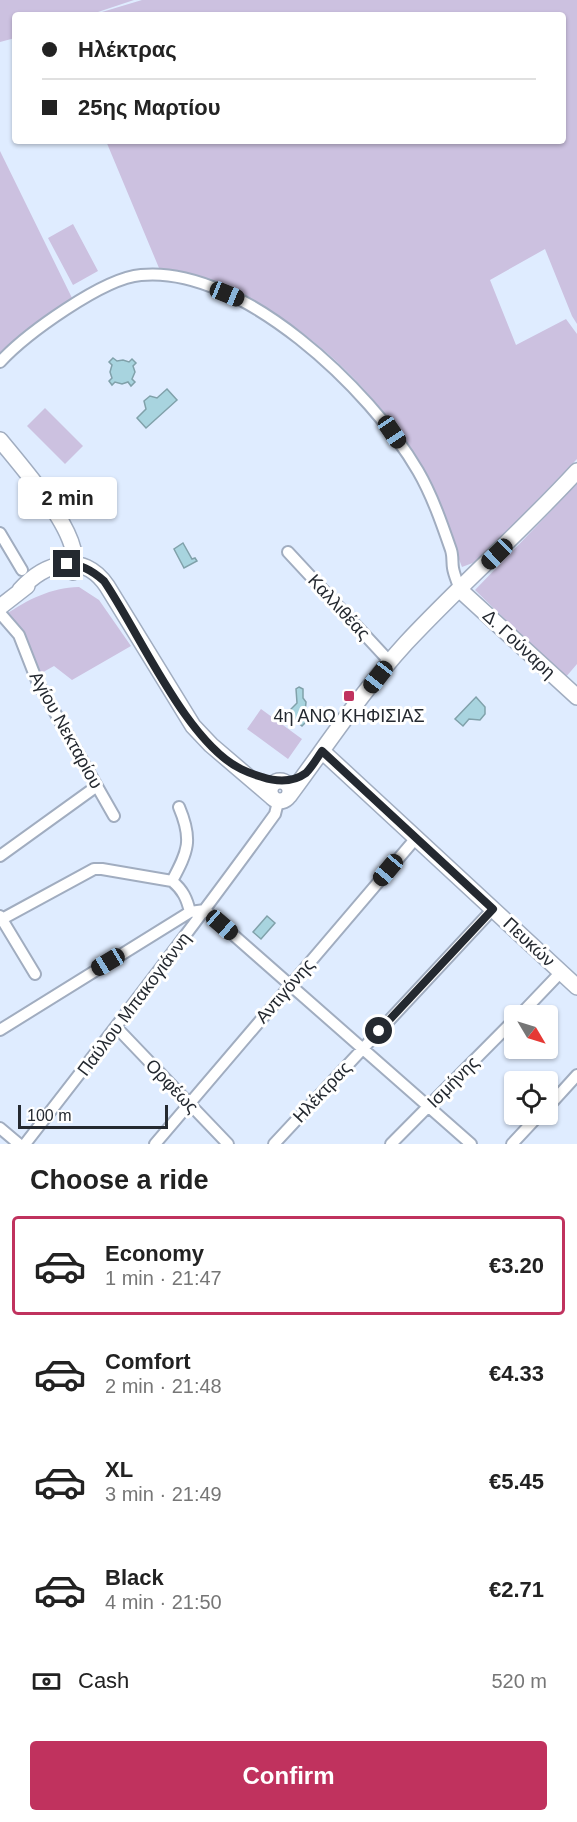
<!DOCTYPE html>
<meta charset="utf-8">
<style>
body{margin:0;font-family:Arial,sans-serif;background:#f6f6f6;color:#222;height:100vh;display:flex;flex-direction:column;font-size:22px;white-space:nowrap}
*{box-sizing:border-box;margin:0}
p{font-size:20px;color:#767676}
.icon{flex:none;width:33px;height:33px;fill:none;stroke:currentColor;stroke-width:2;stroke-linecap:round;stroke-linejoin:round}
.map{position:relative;height:1144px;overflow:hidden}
.drawer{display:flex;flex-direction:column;background:#fff;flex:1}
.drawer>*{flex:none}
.top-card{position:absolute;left:12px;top:12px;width:554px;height:132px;border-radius:6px;box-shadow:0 2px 4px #0004;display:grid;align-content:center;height:132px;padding:0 30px;background:#fff}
.needle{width:39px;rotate:128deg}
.buttons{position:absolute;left:504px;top:1005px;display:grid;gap:12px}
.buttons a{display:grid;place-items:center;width:54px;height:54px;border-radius:6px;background:#fff;box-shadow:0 2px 4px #0004;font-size:30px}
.scale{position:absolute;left:18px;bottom:15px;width:150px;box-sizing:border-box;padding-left:6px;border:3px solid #242930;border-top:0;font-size:16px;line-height:21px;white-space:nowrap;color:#242930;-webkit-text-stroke:4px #fff;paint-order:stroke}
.end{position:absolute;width:27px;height:27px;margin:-14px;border:8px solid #242930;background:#fff;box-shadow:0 0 0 3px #fff}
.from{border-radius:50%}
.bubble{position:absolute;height:42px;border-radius:6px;background:#fff;box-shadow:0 2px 4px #0004;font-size:20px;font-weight:700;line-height:42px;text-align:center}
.car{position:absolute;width:18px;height:36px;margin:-18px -9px;border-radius:8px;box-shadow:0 0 4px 2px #0007;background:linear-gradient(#222 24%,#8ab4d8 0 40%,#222 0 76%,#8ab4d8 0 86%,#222 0)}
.top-card b{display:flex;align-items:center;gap:21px;height:57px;font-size:22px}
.top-card b+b{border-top:2px solid #e0e0e0}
.top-card i{width:15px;height:15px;background:#222}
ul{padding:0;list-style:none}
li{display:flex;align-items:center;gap:18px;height:99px;margin:0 12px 9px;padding:0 18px;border:3px solid transparent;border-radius:6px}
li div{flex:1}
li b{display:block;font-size:22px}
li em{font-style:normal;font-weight:700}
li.on{border-color:#c0325e}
li>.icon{width:54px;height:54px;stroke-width:1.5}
h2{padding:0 30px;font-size:27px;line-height:72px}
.pay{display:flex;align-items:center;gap:15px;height:66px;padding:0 30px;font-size:22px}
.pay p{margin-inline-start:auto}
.action{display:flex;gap:12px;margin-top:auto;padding:12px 30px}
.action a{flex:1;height:69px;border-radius:6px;background:#c0325e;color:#fff;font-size:24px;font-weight:700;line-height:69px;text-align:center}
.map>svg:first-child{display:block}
.green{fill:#ccc1e0}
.water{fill:#a8d4df;stroke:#80a1aa;stroke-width:1.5}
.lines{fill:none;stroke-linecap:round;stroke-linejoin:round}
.street-casing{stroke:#a1adc0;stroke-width:14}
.secondary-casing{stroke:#a1adc0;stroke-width:18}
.street{stroke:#fff;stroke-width:10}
.secondary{stroke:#fff;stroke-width:15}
.route{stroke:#242930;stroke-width:8}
.poi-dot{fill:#c0325e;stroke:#fff;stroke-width:2}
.labels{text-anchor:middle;stroke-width:6;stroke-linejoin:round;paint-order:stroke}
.street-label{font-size:18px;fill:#242930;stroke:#fff}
.poi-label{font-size:18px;fill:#242930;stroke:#fff}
</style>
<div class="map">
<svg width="577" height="1144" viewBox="0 0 577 1144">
<rect width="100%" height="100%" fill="#dfecff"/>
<!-- green -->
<path class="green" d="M0,0H134L89,15H15V38L0,42Z
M142,0H577V324L572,316L545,249L490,280L516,345L566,319L577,334V459L478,561L462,567C448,530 434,493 415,459C375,388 303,322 229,289C207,280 182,275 159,268L106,141H562V15H92Z
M0,151L73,300L0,357Z
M73,224L98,271L73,285L48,238Z
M45,408L83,446L65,464L27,426Z
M577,484V664L565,678L475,590Z
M79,587L99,600L131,646L72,680L54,666L38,675L5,615C29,599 50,588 79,587Z
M261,709L302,739L288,759L247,729Z"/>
<!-- water -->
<path class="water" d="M113,358L117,361L123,360L129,362L132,359L136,363L133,366L135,372L132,379L135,382L131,386L128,382L122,384L115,382L112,385L109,381L112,378L110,372L112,365L109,362Z
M167,389L177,400L146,428L137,418L146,409L144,401L150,396L157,398Z
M183,543L192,559L195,558L197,561L184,568L174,549Z
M299,687L303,689V698L306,702L305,713L309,719L302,726L290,716L291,709L297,703L296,689Z
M476,697L485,707V714L480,720L469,719L463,726L455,719Z
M267,916L275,923L261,939L253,932Z"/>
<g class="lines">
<!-- street casing -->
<g class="street-casing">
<path id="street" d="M0,362C26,334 103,278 141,275C241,265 371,390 418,471C432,495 442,524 451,550C453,556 452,562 453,568C454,575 458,583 460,590
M0,533L22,570
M288,552L390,662
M0,613L19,635L37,681L114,816
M0,856L97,786
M172,881C188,851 193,840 179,807
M0,916L35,974
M2,919L94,869H102L172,881C183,890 187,899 190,912
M519,1016L561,972
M117,1028L228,1144
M0,1030L190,912L205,910L471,1144
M548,1107L577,1075
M0,1128L19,1144
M25,1144C110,1035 194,926 275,814L278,802
M155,1144L416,838
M274,1144L493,909
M391,1144L514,1020
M512,1144L540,1114"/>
</g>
<!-- secondary casing -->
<g class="secondary-casing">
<path id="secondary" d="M0,440C22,467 65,516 73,549C75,557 74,564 73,572
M20,590C44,563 83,550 107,586L193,726L211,745L273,798
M460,590L577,697
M0,607L27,586
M322,751L577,987
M270 791a10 10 0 1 1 20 0a10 10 0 1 1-20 0Z
M289,796C327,745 363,690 406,643C461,584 522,531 577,471"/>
</g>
<!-- street -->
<use href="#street" class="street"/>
<!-- secondary -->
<use href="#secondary" class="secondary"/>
</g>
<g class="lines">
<!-- route -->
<path class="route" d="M67,564C82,564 94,572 104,581C139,632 186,742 241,769C247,772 255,775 262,777C277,782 292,783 306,773C312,767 317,758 322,751L493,909L379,1031"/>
</g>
<!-- markers -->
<rect class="poi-dot" x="343" y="690" width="12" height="12" rx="3"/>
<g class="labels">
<!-- street labels -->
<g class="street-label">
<text transform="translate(339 607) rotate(47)" y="6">Καλλιθέας</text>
<text transform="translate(519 644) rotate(43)" y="6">Δ. Γούναρη</text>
<text transform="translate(66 730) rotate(61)" y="6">Αγίου Νεκταρίου</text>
<text transform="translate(529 942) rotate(43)" y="6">Πευκών</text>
<text transform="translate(285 991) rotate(-49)" y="6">Αντιγόνης</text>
<text transform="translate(134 1004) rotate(-53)" y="6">Παύλου Μπακογιάννη</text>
<text transform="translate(453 1082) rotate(-45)" y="6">Ισμήνης</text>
<text transform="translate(172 1086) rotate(46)" y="6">Ορφέως</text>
<text transform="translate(322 1092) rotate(-47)" y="6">Ηλέκτρας</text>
</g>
<!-- poi labels -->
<g class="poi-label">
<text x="349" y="722">4η ΑΝΩ ΚΗΦΙΣΙΑΣ</text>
</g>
</g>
</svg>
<div class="buttons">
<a><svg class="needle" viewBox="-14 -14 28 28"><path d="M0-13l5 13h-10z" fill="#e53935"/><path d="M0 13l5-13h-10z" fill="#767676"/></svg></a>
<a><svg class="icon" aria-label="locate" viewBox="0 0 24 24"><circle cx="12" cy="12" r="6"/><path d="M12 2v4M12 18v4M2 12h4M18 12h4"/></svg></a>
</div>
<div class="scale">100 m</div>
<i class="end from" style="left:379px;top:1031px"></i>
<i class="end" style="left:67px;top:564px"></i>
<div class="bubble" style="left:18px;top:477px;width:99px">2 min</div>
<i class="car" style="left:227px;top:294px;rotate:112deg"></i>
<i class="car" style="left:392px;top:432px;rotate:146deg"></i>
<i class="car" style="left:497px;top:554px;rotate:226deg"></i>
<i class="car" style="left:378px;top:677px;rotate:218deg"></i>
<i class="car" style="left:388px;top:870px;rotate:220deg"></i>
<i class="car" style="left:222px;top:925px;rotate:131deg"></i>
<i class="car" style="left:108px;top:962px;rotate:239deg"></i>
<div class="top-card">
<b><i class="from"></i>Ηλέκτρας</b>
<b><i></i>25ης Μαρτίου</b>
</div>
</div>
<section class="drawer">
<h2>Choose a ride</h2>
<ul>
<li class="on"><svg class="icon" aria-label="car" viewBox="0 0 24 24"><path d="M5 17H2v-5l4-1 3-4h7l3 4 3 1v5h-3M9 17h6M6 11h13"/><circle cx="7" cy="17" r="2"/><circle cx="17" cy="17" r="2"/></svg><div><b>Economy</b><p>1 min · 21:47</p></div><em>€3.20</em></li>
<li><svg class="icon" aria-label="car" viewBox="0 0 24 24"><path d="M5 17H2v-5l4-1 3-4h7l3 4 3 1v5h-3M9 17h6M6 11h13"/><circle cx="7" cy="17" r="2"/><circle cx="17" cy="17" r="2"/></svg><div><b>Comfort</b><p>2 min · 21:48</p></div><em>€4.33</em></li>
<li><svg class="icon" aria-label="car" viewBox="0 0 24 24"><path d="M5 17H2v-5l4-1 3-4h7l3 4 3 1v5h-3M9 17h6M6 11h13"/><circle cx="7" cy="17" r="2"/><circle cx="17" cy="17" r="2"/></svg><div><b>XL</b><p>3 min · 21:49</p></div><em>€5.45</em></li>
<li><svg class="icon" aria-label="car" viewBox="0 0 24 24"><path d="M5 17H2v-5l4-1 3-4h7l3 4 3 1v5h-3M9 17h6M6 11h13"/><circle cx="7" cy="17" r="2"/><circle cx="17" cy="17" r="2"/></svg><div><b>Black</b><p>4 min · 21:50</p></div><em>€2.71</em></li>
</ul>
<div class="pay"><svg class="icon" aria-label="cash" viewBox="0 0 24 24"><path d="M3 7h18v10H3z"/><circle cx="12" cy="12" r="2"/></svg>Cash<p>520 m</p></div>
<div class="action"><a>Confirm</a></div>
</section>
